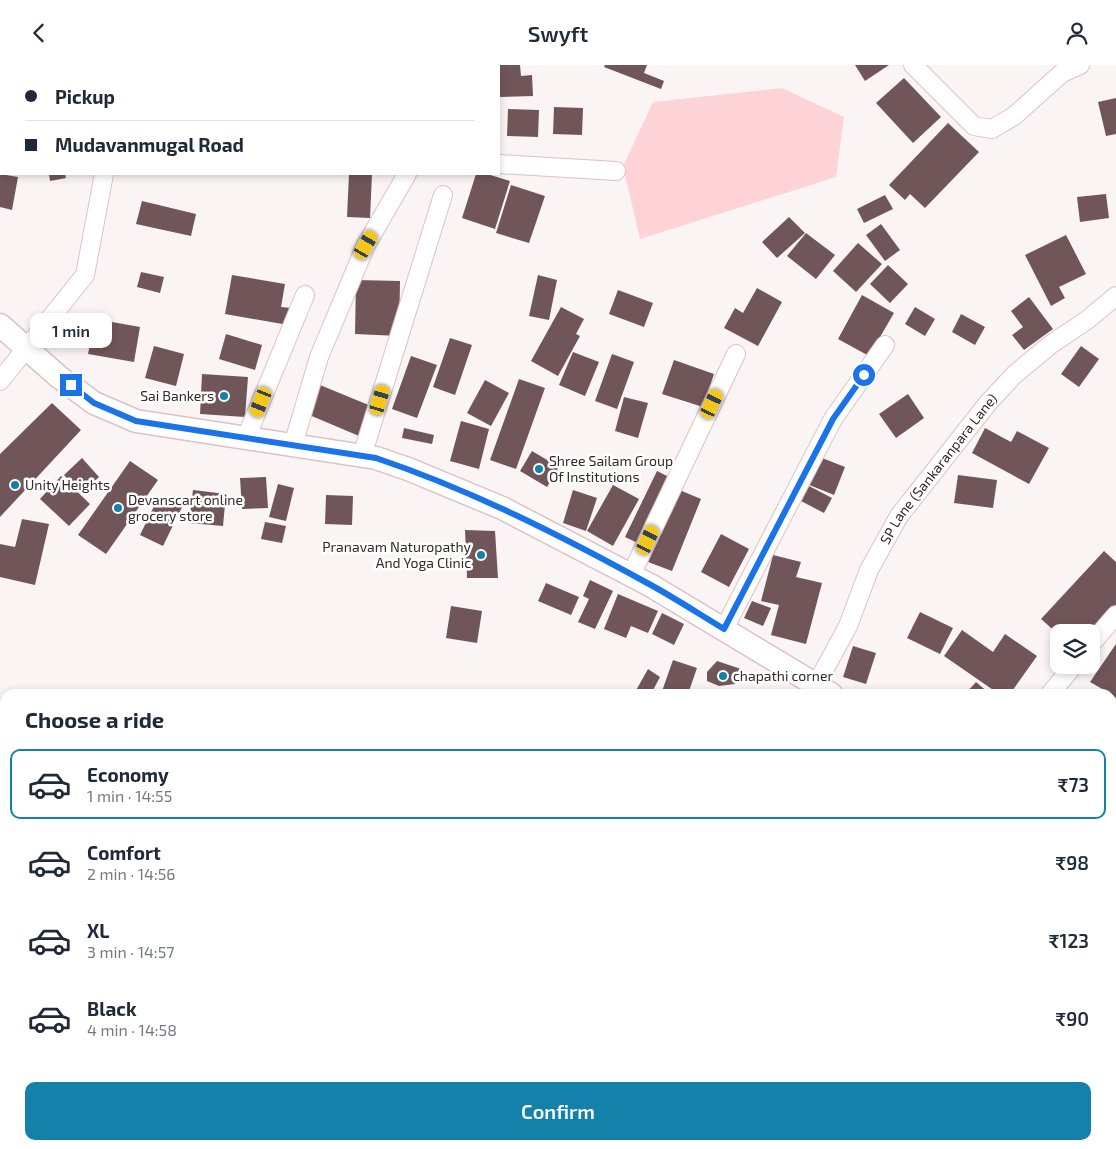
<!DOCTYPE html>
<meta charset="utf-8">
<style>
body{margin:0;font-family:"Exo 2",sans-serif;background:#f6f6f7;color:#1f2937;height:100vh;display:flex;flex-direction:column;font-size:19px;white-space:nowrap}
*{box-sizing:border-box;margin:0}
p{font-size:16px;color:#747a83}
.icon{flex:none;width:28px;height:28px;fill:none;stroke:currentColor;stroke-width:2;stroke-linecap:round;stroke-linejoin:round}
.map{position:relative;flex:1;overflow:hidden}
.side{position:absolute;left:0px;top:624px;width:1116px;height:461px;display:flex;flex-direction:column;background:#fff;border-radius:15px 15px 0 0;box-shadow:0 2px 8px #0003}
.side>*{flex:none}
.hud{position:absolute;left:0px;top:0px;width:500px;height:110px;box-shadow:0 2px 8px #0003;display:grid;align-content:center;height:110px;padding:0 25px;background:#fff}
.tools{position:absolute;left:1050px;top:559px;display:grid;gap:10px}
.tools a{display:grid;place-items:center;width:50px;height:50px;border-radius:10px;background:#fff;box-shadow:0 2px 8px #0003;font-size:25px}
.end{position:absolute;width:22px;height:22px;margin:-11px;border:6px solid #1a73e8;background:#fff;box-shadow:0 0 0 2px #fff}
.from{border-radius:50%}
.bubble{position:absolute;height:35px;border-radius:10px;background:#fff;box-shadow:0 2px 8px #0003;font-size:16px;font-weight:600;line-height:35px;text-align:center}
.car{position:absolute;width:15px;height:30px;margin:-15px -8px;border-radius:6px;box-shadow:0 0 4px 1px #0007;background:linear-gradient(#f5c518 24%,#345 0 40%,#f5c518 0 76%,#345 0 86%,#f5c518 0)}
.hud b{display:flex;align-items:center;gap:18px;height:48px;font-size:19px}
.hud b+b{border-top:1px solid #e0e1e3}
.hud i{width:12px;height:12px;background:#1f2937}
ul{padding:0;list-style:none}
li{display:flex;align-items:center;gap:15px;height:70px;margin:0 10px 8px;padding:0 15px;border:2px solid transparent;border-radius:10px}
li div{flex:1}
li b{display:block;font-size:19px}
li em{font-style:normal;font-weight:600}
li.current{border-color:#1481aa}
li>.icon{width:45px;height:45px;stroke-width:1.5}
h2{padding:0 25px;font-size:22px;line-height:60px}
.primary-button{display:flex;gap:10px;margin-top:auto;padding:10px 25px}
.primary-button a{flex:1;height:58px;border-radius:10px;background:#1481aa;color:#fff;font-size:20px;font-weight:600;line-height:58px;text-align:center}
header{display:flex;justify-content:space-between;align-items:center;height:65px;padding:0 25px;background:#fff;font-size:22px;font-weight:600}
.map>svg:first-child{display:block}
.green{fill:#fed3d7}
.building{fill:#715659}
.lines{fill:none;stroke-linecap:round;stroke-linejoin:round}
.minor-casing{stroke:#e0c0c3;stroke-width:20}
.tertiary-casing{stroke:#e0c0c3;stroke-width:25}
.minor{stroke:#fff;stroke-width:18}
.tertiary{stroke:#fff;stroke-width:22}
.route{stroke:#1a73e8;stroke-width:6}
.poi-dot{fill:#1481aa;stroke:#fff;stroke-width:2}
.labels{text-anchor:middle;stroke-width:5;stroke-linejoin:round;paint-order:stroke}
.poi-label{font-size:14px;fill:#342829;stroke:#fff;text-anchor:start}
.street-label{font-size:14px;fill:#342829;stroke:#fff}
</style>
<header><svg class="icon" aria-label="back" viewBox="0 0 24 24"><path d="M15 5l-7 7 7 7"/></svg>Swyft<svg class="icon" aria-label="person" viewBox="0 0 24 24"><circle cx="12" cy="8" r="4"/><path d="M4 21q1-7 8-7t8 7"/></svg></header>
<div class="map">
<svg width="1116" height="1084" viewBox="0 0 1116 1084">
<rect width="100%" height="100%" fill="#faf4f4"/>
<!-- green -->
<path class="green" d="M782,23L844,52L836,112L640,174L623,101L653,37Z"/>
<!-- building -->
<path class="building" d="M499,0H520L521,11L532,10L533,31L499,32Z
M605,0H647L644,8L664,16L661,24L604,2Z
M855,0H889L865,16Z
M904,13L941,52L913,78L876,38Z
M1116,33V69L1106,71L1098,37Z
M554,42L583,43L582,70L553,69Z
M508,44L539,45L538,72L507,71Z
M948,58L979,87L925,143L910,129L905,135L889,120Z
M0,109L18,112L12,145L0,142Z
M49,109H65L66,113L50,116Z
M349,109H372L370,153L347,152Z
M476,109H487L510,116L495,164L462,153Z
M511,120L545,131L529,178L496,168Z
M1106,129L1109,153L1080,157L1077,132Z
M885,130L893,144L864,158L857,144Z
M142,136L196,149L191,171L136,159Z
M789,152L805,168L777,193L762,177Z
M881,159L900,185L885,196L866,170Z
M806,168L835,190L816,214L787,191Z
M1066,170L1086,209L1059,222L1065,233L1051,241L1025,190Z
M858,178L882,199L856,227L833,206Z
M888,200L908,219L890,238L870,219Z
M141,207L164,212L160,228L137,222Z
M232,210L285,219L281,242L291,243L288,260L225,249Z
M538,210L557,215L549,255L529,251Z
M356,215L400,216L399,271L355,269Z
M757,223L782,237L758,281L724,263L735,243L743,248Z
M618,225L653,238L644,262L609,249Z
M862,230L894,248L869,291L838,274Z
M1029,232L1053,264L1024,285L1012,270L1023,262L1011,246Z
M561,242L584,254L576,269L580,271L558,311L531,296Z
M915,242L935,254L925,271L905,259Z
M961,249L985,262L975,280L952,267Z
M95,254L140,262L134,297L88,289Z
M226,269L262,280L255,305L219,294Z
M450,273L472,280L455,330L433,322Z
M154,281L184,289L176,321L145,313Z
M1081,281L1099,294L1079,322L1061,309Z
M573,287L599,297L585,331L559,320Z
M612,289L634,297L617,344L595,336Z
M411,291L437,300L417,353L392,344Z
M674,295L714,309L703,342L662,329Z
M202,309L248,312L245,352L200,349Z
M519,314L545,323L516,404L490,395Z
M485,315L509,328L491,361L467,348Z
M320,320L371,341L359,371L307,349Z
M908,329L924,353L896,373L879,349Z
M624,332L648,338L638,373L615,366Z
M52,338L81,365L0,452V389Z
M461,356L489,364L479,404L450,396Z
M404,363L434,370L432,379L402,373Z
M985,363L1011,377L1017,366L1049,383L1029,419L972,388Z
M532,386L559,402L547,422L520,406Z
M817,391L845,402L834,430L807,419Z
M82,393L99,412L81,429L64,410Z
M130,396L158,415L106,489L78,470Z
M657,406L673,414L642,480L625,472Z
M958,410L997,415L993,443L954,438Z
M61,411L90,439L69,461L40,434Z
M266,412L268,443L242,444L240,413Z
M278,419L294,423L286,456L269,452Z
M613,420L639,434L613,481L587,466Z
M809,421L832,433L824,448L801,436Z
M677,424L701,434L672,506L648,497Z
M193,425L226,429L223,461L189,458Z
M573,425L597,433L586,466L563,458Z
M326,430L353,431L352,460L325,459Z
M159,431L182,442L163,481L140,470Z
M22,454L49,459L35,520L0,512V479L15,482Z
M265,457L286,461L282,478L261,474Z
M465,465L495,466L498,513H467Z
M721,469L749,484L729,522L701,507Z
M1104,486L1116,497V540L1090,568H1059V570L1041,554Z
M773,490L801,497L796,512L822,518L806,579L771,570L779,540L761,536Z
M590,515L613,526L595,564L578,557L589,534L583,531Z
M546,518L579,532L571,550L538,536Z
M618,529L658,546L648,568L631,561L626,573L604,564Z
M752,536L771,543L763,561L744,553Z
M451,541L482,546L477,578L446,573Z
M920,547L953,563L940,589L907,573Z
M662,548L684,559L674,580L652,569Z
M962,565L993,587L1005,569L1037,591L1010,629H999L944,591Z
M1116,579V633L1111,629L1090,617Z
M853,581L876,588L866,619L843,612Z
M673,595L697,603L688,629H661Z
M717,596L741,604L735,619L719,621L707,616V607Z
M648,604L660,612L651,629H634Z
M976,617L990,629H965Z
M1111,659L1116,661V670L1111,681Z
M0,951L5,953V978L0,990Z
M1111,997L1116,999L1111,1013Z
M348,1080H361L366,1084H344Z
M469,1080H523L526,1084H471Z
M621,1080H651L652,1084H622Z
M768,1080H789L782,1084H770Z"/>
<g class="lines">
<!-- minor casing -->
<g class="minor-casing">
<g id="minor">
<path d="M913,0L974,61L992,64L1014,51L1062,8L1080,0"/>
<path d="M138,1V0"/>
<path d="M499,99L616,106"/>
<path d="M0,316L85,210L104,109"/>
<path d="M246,373L305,230"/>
<path d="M293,380L319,292L366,180L407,109"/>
<path d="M362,391L443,130"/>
<path d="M631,510L736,289"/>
<path d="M724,564L833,354L885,280"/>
<path d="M1091,579L1116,550"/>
<path id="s1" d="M816,620L848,561L869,505L899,451L988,338L1014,310L1050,280L1087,255L1116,231"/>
<path d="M1050,629L1074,600"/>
<path d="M0,870L5,868"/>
<path d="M546,1080L548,1084"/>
</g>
</g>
<!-- tertiary casing -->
<g class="tertiary-casing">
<path id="tertiary" d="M0,260L59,312L94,338L136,356L376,393L408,404L502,443L650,520L831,629
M1111,762L1116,765"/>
</g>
<!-- minor -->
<use href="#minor" class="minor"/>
<!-- tertiary -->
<use href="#tertiary" class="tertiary"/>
</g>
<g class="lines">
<!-- route -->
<path class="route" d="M71,320L94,338L136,356L376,393C471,425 562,471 649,519C675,533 699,549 724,564L833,354L864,310"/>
</g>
<!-- markers -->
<g class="poi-dot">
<circle cx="224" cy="331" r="5"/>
<circle cx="539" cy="404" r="5"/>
<circle cx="15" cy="420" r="5"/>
<circle cx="118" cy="443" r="5"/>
<circle cx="481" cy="490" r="5"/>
<circle cx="723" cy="611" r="5"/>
</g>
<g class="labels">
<!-- poi labels -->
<g class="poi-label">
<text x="214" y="336" text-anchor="end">Sai Bankers</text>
<text x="549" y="401">Shree Sailam Group<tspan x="549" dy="16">Of Institutions</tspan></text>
<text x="25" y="425">Unity Heights</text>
<text x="128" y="440">Devanscart online<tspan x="128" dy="16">grocery store</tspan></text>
<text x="471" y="487" text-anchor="end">Pranavam Naturopathy<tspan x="471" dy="16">And Yoga Clinic</tspan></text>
<text x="733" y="616">chapathi corner</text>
</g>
<!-- street labels -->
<g class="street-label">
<text dy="5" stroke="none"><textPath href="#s1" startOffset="250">SP Lane (Sankaranpara Lane)</textPath></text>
</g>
</g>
</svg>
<div class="tools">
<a><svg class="icon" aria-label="layers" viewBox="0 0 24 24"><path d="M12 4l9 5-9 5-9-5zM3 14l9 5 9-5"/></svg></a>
</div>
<i class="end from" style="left:864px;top:310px"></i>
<i class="end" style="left:71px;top:320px"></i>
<div class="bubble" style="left:30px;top:248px;width:82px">1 min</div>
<i class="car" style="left:366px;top:180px;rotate:30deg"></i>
<i class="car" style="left:380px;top:335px;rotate:17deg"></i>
<i class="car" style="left:261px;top:337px;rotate:202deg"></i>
<i class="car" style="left:712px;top:339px;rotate:25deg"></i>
<i class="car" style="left:648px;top:475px;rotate:26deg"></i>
<div class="hud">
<b><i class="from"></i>Pickup</b>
<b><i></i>Mudavanmugal Road</b>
</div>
<section class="side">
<h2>Choose a ride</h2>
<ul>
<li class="current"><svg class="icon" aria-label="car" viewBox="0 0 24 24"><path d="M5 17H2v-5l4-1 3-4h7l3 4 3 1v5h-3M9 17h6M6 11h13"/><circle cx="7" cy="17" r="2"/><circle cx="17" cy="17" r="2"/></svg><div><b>Economy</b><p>1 min · 14:55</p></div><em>₹73</em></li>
<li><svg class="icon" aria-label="car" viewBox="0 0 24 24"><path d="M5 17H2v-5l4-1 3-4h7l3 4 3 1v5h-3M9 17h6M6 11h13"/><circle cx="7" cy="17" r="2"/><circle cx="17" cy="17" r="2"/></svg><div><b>Comfort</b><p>2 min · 14:56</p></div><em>₹98</em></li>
<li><svg class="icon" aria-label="car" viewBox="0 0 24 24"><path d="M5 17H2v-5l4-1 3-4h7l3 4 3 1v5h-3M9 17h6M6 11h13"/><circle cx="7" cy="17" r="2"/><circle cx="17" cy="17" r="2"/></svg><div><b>XL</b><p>3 min · 14:57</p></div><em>₹123</em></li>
<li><svg class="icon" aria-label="car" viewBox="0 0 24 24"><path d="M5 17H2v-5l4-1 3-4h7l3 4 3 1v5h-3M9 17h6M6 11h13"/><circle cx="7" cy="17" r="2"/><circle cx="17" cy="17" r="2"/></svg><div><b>Black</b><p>4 min · 14:58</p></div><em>₹90</em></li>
</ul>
<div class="primary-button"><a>Confirm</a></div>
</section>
</div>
